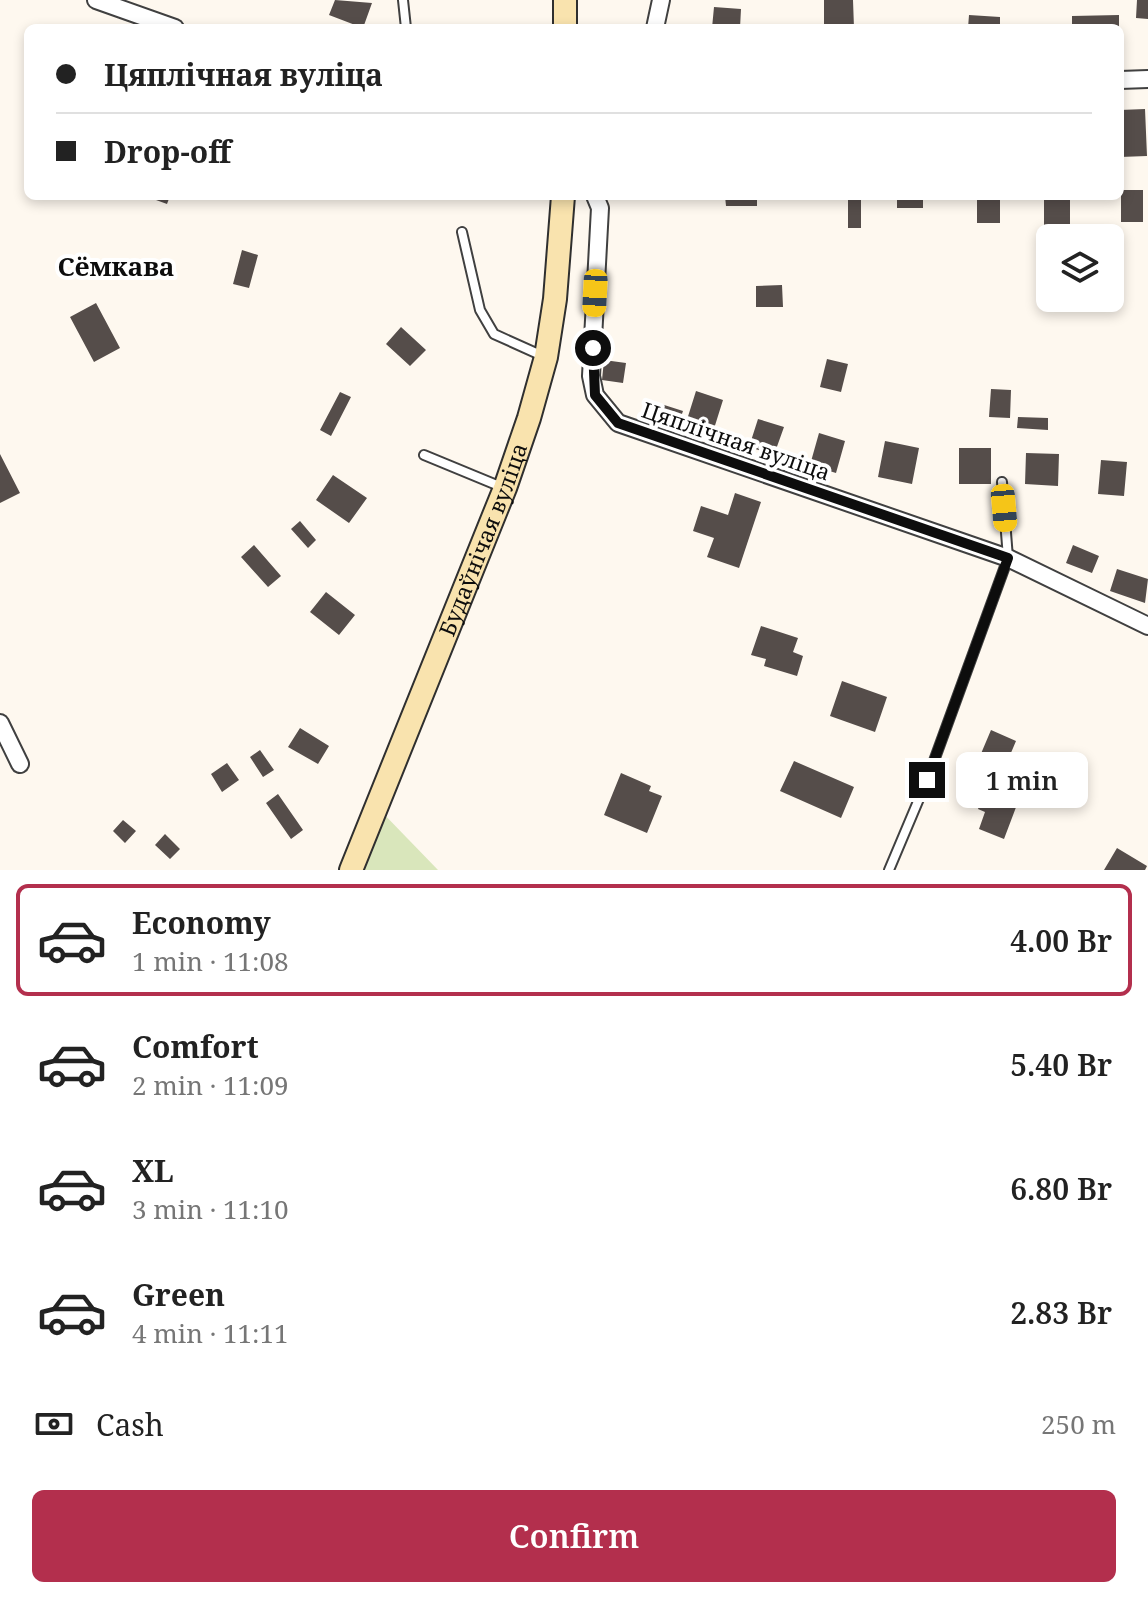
<!DOCTYPE html>
<meta charset="utf-8">
<style>
body{margin:0;font-family:"Noto Serif",serif;background:#f6f6f6;color:#222;height:100vh;display:flex;flex-direction:column;font-size:30px;white-space:nowrap}
*{box-sizing:border-box;margin:0}
p{font-size:26px;color:#767676}
.icon{flex:none;width:44px;height:44px;fill:none;stroke:currentColor;stroke-width:2;stroke-linecap:round;stroke-linejoin:round}
.map{position:relative;height:870px;overflow:hidden}
.panel{display:flex;flex-direction:column;background:#fff;flex:1}
.panel>*{flex:none}
.top-card{position:absolute;left:24px;top:24px;width:1100px;height:176px;border-radius:12px;box-shadow:0 4px 12px #0003;display:grid;align-content:center;height:176px;padding:0 32px;background:#fff}
.tools{position:absolute;left:1036px;top:224px;display:grid;gap:16px}
.tools a{display:grid;place-items:center;width:88px;height:88px;border-radius:12px;background:#fff;box-shadow:0 4px 12px #0003;font-size:40px}
.end{position:absolute;width:36px;height:36px;margin:-18px;border:10px solid #0d0d0d;background:#fff;box-shadow:0 0 0 4px #fff}
.from{border-radius:50%}
.bubble{position:absolute;height:56px;border-radius:12px;background:#fff;box-shadow:0 4px 12px #0003;font-size:26px;font-weight:600;line-height:56px;text-align:center}
.car{position:absolute;width:24px;height:48px;margin:-24px -12px;border-radius:10px;box-shadow:0 0 6px 2px #0007;background:linear-gradient(#f5c518 24%,#345 0 40%,#f5c518 0 76%,#345 0 86%,#f5c518 0)}
.top-card b{display:flex;align-items:center;gap:28px;height:76px;font-size:30px}
.top-card b+b{border-top:2px solid #e0e0e0}
.top-card i{width:20px;height:20px;background:#222}
ul{padding:14px 0 0;list-style:none}
li{display:flex;align-items:center;gap:24px;height:112px;margin:0 16px 12px;padding:0 16px;border:4px solid transparent;border-radius:12px}
li div{flex:1}
li b{display:block;font-size:30px}
li em{font-style:normal;font-weight:600}
li.active{border-color:#b32f4d}
li>.icon{width:72px;height:72px;stroke-width:1.5}
.pay{display:flex;align-items:center;gap:20px;height:88px;padding:0 32px;font-size:30px}
.pay p{margin-inline-start:auto}
.primary-button{display:flex;gap:16px;margin-top:auto;padding:16px 32px}
.primary-button a{flex:1;height:92px;border-radius:12px;background:#b32f4d;color:#fff;font-size:32px;font-weight:600;line-height:92px;text-align:center}
.map>svg:first-child{display:block}
.green{fill:#d9e6bb}
.building{fill:#554d4a}
.lines{fill:none;stroke-linecap:round;stroke-linejoin:round}
.lane-casing{stroke:#404040;stroke-width:12}
.street-casing{stroke:#404040;stroke-width:20}
.secondary-casing{stroke:#2f2f2f;stroke-width:26}
.lane{stroke:#fff;stroke-width:8}
.street{stroke:#fff;stroke-width:16}
.secondary{stroke:#f9e3ae;stroke-width:22}
.route{stroke:#0d0d0d;stroke-width:10}
.labels{text-anchor:middle;stroke-width:8;stroke-linejoin:round;paint-order:stroke}
.street-label{font-size:22px;fill:#0d0d0d;stroke:#fff}
.quarter-label{font-size:26px;font-weight:bold;fill:#0d0d0d;stroke:#fff}
</style>
<div class="map">
<svg width="1148" height="870" viewBox="0 0 1148 870">
<rect width="100%" height="100%" fill="#fef8ef"/>
<!-- green -->
<path class="green" d="M377,807L438,870H351Z"/>
<!-- building -->
<path class="building" d="M335,0L372,3L363,28L329,15Z
M824,0H853L854,28H824Z
M1137,0H1148V19L1136,18Z
M714,7L741,9L740,28H712Z
M969,15L1000,17V28H968Z
M1119,15V28H1072V16Z
M1145,109L1147,156L1120,157V110Z
M1121,190H1143V222H1121Z
M145,196H170L167,204Z
M725,196H757V206H726Z
M848,196H861V228H848Z
M897,196H923V208H897Z
M977,196H1000V223H977Z
M1044,196H1070V225L1044,226Z
M242,250L258,255L249,288L233,284Z
M782,285L783,307H756V286Z
M96,303L120,348L94,362L70,317Z
M401,327L426,350L410,366L386,344Z
M827,359L848,364L841,392L820,387Z
M604,360L626,363L623,383L602,380Z
M991,389L1011,390L1010,418L989,417Z
M696,391L723,400L712,435L685,426Z
M340,392L351,397L331,436L320,430Z
M658,403L683,411L678,425L654,417Z
M1018,417L1048,418V430L1017,428Z
M758,419L784,427L774,455L749,447Z
M819,433L845,441L836,473L810,465Z
M885,441L919,448L912,484L878,477Z
M959,448H991V484H959Z
M1026,453L1059,454L1058,486L1025,484Z
M0,454L20,493L0,503Z
M1101,460L1127,462L1124,496L1098,494Z
M333,475L367,498L349,523L316,500Z
M735,493L761,502L739,568L707,557L714,538L693,531L701,506L728,515Z
M300,521L316,540L308,548L291,529Z
M254,545L281,576L268,587L241,557Z
M1073,545L1099,556L1092,573L1066,563Z
M1117,569L1148,579L1145,603L1110,591Z
M326,592L355,615L339,635L310,612Z
M761,626L798,638L793,652L803,656L797,676L764,666L766,659L751,655Z
M842,681L887,697L875,732L830,716Z
M300,728L329,746L318,764L288,747Z
M991,730L1016,741L1002,774L983,766L986,758L980,756Z
M260,750L274,770L263,777L250,757Z
M794,761L854,787L841,818L780,791Z
M227,763L239,780L222,792L211,774Z
M621,773L651,786L649,791L662,796L647,833L604,815Z
M994,783L1021,794L1004,839L979,829L985,812L978,809L983,795L989,797Z
M278,794L303,830L291,839L266,803Z
M123,820L136,831L125,843L113,831Z
M165,834L180,849L170,859L155,845Z
M1117,848L1147,866L1145,870H1104Z"/>
<g class="lines">
<!-- lane casing -->
<g class="lane-casing">
<path id="lane" d="M403,0L406,28
M462,232L480,310L494,334L545,357
M424,455L504,488
M889,870L927,780L1008,558L1002,482"/>
</g>
<!-- street casing -->
<g class="street-casing">
<path id="street" d="M96,0L175,28
M655,28L661,0
M1120,80L1148,79
M595,196L600,208L591,376L595,395L618,423L1008,558L1148,626
M0,723L20,764"/>
</g>
<!-- secondary casing -->
<g class="secondary-casing">
<g id="secondary">
<path d="M565,0V28"/>
<path id="s1" d="M351,870L505,488L529,418L546,357L555,299L563,196"/>
</g>
</g>
<!-- lane -->
<use href="#lane" class="lane"/>
<!-- street -->
<use href="#street" class="street"/>
<!-- secondary -->
<use href="#secondary" class="secondary"/>
</g>
<g class="lines">
<!-- route -->
<path class="route" d="M593,348L595,395L618,423L1008,558L927,780"/>
</g>
<g class="labels">
<!-- street labels -->
<g class="street-label">
<text transform="translate(736 441) rotate(19)" y="8">Цяплічная вуліца</text>
<text dy="8" stroke="none"><textPath href="#s1" startOffset="356">Будаўнічая вуліца</textPath></text>
</g>
<!-- quarter labels -->
<g class="quarter-label">
<text x="116" y="276">Сёмкава</text>
</g>
</g>
</svg>
<div class="tools">
<a><svg class="icon" aria-label="layers" viewBox="0 0 24 24"><path d="M12 4l9 5-9 5-9-5zM3 14l9 5 9-5"/></svg></a>
</div>
<i class="end from" style="left:593px;top:348px"></i>
<i class="end" style="left:927px;top:780px"></i>
<div class="bubble" style="left:956px;top:752px;width:132px">1 min</div>
<i class="car" style="left:595px;top:293px;rotate:183deg"></i>
<i class="car" style="left:1004px;top:508px;rotate:175deg"></i>
<div class="top-card">
<b><i class="from"></i>Цяплічная вуліца</b>
<b><i></i>Drop-off</b>
</div>
</div>
<section class="panel">
<ul>
<li class="active"><svg class="icon" aria-label="car" viewBox="0 0 24 24"><path d="M5 17H2v-5l4-1 3-4h7l3 4 3 1v5h-3M9 17h6M6 11h13"/><circle cx="7" cy="17" r="2"/><circle cx="17" cy="17" r="2"/></svg><div><b>Economy</b><p>1 min · 11:08</p></div><em>4.00 Br</em></li>
<li><svg class="icon" aria-label="car" viewBox="0 0 24 24"><path d="M5 17H2v-5l4-1 3-4h7l3 4 3 1v5h-3M9 17h6M6 11h13"/><circle cx="7" cy="17" r="2"/><circle cx="17" cy="17" r="2"/></svg><div><b>Comfort</b><p>2 min · 11:09</p></div><em>5.40 Br</em></li>
<li><svg class="icon" aria-label="car" viewBox="0 0 24 24"><path d="M5 17H2v-5l4-1 3-4h7l3 4 3 1v5h-3M9 17h6M6 11h13"/><circle cx="7" cy="17" r="2"/><circle cx="17" cy="17" r="2"/></svg><div><b>XL</b><p>3 min · 11:10</p></div><em>6.80 Br</em></li>
<li><svg class="icon" aria-label="car" viewBox="0 0 24 24"><path d="M5 17H2v-5l4-1 3-4h7l3 4 3 1v5h-3M9 17h6M6 11h13"/><circle cx="7" cy="17" r="2"/><circle cx="17" cy="17" r="2"/></svg><div><b>Green</b><p>4 min · 11:11</p></div><em>2.83 Br</em></li>
</ul>
<div class="pay"><svg class="icon" aria-label="cash" viewBox="0 0 24 24"><path d="M3 7h18v10H3z"/><circle cx="12" cy="12" r="2"/></svg>Cash<p>250 m</p></div>
<div class="primary-button"><a>Confirm</a></div>
</section>
